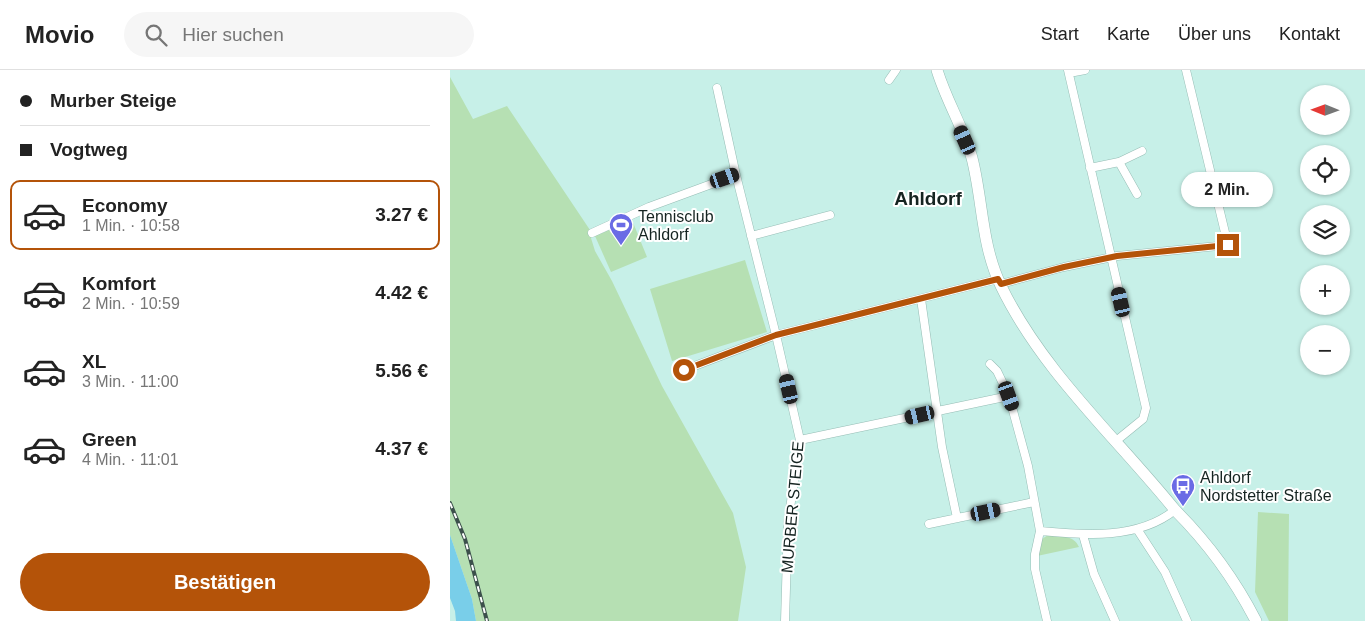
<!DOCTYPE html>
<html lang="de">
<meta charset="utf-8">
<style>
body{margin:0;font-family:Helvetica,sans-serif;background:#f6f6f6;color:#222;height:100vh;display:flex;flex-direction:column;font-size:19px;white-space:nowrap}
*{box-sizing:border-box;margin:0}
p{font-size:16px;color:#767676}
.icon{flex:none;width:28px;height:28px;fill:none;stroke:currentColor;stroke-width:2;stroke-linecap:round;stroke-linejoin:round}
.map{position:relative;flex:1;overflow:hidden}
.sheet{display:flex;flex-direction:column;background:#fff;width:450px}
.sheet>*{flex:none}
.hud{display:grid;align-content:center;height:110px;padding:0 20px;background:#fff}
.needle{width:32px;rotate:271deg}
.fabs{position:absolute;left:850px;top:15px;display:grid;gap:10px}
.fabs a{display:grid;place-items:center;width:50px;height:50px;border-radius:50%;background:#fff;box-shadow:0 1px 4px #0004;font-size:25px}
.end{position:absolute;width:22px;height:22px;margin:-11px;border:6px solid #b45309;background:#fff;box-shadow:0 0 0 2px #fff}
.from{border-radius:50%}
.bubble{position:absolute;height:35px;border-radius:18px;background:#fff;box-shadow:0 1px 4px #0004;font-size:16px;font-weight:700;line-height:35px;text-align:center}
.car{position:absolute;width:15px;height:30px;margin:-15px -8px;border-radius:6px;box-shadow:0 0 4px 1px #0007;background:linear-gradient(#222 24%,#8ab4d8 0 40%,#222 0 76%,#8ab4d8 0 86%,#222 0)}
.hud b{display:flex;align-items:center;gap:18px;height:48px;font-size:19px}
.hud b+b{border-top:1px solid #e0e0e0}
.hud i{width:12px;height:12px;background:#222}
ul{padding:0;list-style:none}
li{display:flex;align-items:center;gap:15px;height:70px;margin:0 10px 8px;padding:0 10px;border:2px solid transparent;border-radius:10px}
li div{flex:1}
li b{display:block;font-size:19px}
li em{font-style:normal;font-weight:700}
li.selected{border-color:#b45309}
li>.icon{width:45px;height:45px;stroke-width:1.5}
.action{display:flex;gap:10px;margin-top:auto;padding:10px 20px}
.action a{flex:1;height:58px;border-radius:30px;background:#b45309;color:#fff;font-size:20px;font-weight:700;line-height:58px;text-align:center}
header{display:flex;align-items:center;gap:30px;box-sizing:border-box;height:70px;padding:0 25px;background:#fff;border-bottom:1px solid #e0e0e0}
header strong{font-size:24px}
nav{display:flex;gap:28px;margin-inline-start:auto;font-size:18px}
.search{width:350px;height:45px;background:#f6f6f6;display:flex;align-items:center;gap:12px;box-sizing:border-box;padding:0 18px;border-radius:28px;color:#767676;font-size:19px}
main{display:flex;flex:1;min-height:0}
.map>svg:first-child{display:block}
.green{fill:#b6e0b3}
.water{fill:#79cee9}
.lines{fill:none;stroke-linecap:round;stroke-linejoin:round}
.street-casing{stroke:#96bdb5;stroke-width:9}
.secondary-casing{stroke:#96bdb5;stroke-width:12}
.street{stroke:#fff;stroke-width:8}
.secondary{stroke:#fff;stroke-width:11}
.rail-casing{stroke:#3c504c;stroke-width:4}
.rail{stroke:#fff;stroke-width:2;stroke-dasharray:5.5;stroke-linecap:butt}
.route{stroke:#b45309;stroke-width:6}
.labels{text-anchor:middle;stroke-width:4;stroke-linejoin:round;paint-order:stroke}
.poi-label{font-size:16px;fill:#152421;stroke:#fff;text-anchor:start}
.street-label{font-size:16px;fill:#152421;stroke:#fff}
.quarter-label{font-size:19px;font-weight:bold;fill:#152421;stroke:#fff}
</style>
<header>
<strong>Movio</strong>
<div class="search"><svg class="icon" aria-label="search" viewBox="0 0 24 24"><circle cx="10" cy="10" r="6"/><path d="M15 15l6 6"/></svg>Hier suchen</div>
<nav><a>Start</a><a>Karte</a><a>Über uns</a><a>Kontakt</a></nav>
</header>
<main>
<section class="sheet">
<div class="hud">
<b><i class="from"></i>Murber Steige</b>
<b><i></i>Vogtweg</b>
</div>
<ul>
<li class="selected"><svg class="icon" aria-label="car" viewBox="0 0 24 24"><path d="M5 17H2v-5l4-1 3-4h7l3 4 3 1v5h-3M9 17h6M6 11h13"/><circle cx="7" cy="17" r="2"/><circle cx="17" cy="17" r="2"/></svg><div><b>Economy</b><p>1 Min. · 10:58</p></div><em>3.27 €</em></li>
<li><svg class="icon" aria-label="car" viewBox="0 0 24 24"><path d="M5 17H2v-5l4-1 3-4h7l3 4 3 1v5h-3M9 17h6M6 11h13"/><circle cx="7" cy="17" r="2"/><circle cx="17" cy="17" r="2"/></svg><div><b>Komfort</b><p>2 Min. · 10:59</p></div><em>4.42 €</em></li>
<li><svg class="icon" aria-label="car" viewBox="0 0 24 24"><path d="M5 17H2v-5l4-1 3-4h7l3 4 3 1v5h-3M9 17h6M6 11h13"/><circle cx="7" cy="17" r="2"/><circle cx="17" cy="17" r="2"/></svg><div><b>XL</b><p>3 Min. · 11:00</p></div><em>5.56 €</em></li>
<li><svg class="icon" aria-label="car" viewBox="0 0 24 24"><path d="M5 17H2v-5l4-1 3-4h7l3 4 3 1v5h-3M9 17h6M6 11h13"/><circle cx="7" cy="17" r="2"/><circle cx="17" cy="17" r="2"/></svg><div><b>Green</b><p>4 Min. · 11:01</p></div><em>4.37 €</em></li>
</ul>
<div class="action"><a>Bestätigen</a></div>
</section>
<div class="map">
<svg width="915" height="551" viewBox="0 0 915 551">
<rect width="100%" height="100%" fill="#c7f0e8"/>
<!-- green -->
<path class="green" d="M0,7L23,49L57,36L142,163L141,168L145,181L162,211L212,316L283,443L296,497L288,551H26L22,529L0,465Z
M182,150L197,187L161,202L145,166Z
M295,190L317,262L222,291L200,219Z
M808,442L839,444L838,551H819L805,522Z
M598,465C610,466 624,465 629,477L587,486L592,469Z"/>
<!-- water -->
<path class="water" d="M0,465L22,529L26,551H6L5,541L0,528Z"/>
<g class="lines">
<!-- street casing -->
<g class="street-casing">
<path id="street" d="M618,0L696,338L693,349L666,371
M619,3L635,0
M439,10L446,0
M267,18L286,105L326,265L350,370L338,452L335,551
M669,92L687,124
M640,98L669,92L692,81
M142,163L199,137L286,105
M301,166L380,145
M551,214L614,197L667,186L778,175L736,0
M471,229L492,377L507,448
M540,294L547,301L559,326L578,396L590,461L585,484V499L597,551
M234,300L326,265L548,209
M350,370L559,326
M479,454L584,432
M687,459L715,502L737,551
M590,461C634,465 688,470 725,440
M633,465L644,504L665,551"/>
</g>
<!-- secondary casing -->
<g class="secondary-casing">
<path id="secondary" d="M487,0C496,30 513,57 522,88C533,131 531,174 551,216C592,301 666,367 725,440C757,472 785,510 806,551"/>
</g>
<!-- street -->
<use href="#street" class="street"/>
<!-- secondary -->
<use href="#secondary" class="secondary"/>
<!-- rail casing -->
<g class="rail-casing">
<path id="rail" d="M0,433L15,469L37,551"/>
</g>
<!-- rail -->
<use href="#rail" class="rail"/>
</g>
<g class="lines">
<!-- route -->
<path class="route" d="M234,300L326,265L548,209L551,214L614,197L667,186L778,175"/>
</g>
<!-- icons -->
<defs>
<g id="stadium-pin" transform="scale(1.25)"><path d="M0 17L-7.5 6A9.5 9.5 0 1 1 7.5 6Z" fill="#6a6be5" stroke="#fff"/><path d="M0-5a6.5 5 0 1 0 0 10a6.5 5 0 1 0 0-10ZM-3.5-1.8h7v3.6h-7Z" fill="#fff"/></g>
<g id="bus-pin" transform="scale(1.25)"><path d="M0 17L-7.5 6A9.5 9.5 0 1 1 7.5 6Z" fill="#6a6be5" stroke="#fff"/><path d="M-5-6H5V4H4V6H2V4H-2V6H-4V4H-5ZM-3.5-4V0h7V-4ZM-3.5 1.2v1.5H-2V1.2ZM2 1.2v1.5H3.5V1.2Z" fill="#fff"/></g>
</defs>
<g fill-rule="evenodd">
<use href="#stadium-pin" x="171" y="155"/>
<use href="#bus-pin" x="733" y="416"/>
</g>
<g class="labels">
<!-- poi labels -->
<g class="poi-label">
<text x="188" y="152">Tennisclub<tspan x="188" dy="18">Ahldorf</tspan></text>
<text x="750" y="413">Ahldorf<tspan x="750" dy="18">Nordstetter Straße</tspan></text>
</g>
<!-- street labels -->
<g class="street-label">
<text transform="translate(342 437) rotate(-85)" y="6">MURBER STEIGE</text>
</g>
<!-- quarter labels -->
<g class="quarter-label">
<text x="478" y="135">Ahldorf</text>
</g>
</g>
</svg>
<div class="fabs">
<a><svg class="needle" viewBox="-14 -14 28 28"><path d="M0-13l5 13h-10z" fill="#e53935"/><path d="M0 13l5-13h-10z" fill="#767676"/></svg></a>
<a><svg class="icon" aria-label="locate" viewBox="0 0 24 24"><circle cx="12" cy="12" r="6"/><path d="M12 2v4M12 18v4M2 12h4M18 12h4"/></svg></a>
<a><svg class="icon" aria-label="layers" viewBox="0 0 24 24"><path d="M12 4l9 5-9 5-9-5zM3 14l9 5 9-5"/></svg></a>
<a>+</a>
<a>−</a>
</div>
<i class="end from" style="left:234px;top:300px"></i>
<i class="end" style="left:778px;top:175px"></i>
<div class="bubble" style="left:731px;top:102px;width:92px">2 Min.</div>
<i class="car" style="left:515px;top:70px;rotate:336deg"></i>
<i class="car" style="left:275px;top:108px;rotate:71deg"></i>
<i class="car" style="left:671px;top:232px;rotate:347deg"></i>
<i class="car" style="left:339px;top:319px;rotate:347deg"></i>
<i class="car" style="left:559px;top:326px;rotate:160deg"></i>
<i class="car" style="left:470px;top:345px;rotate:257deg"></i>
<i class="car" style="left:536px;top:442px;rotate:78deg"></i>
</div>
</main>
